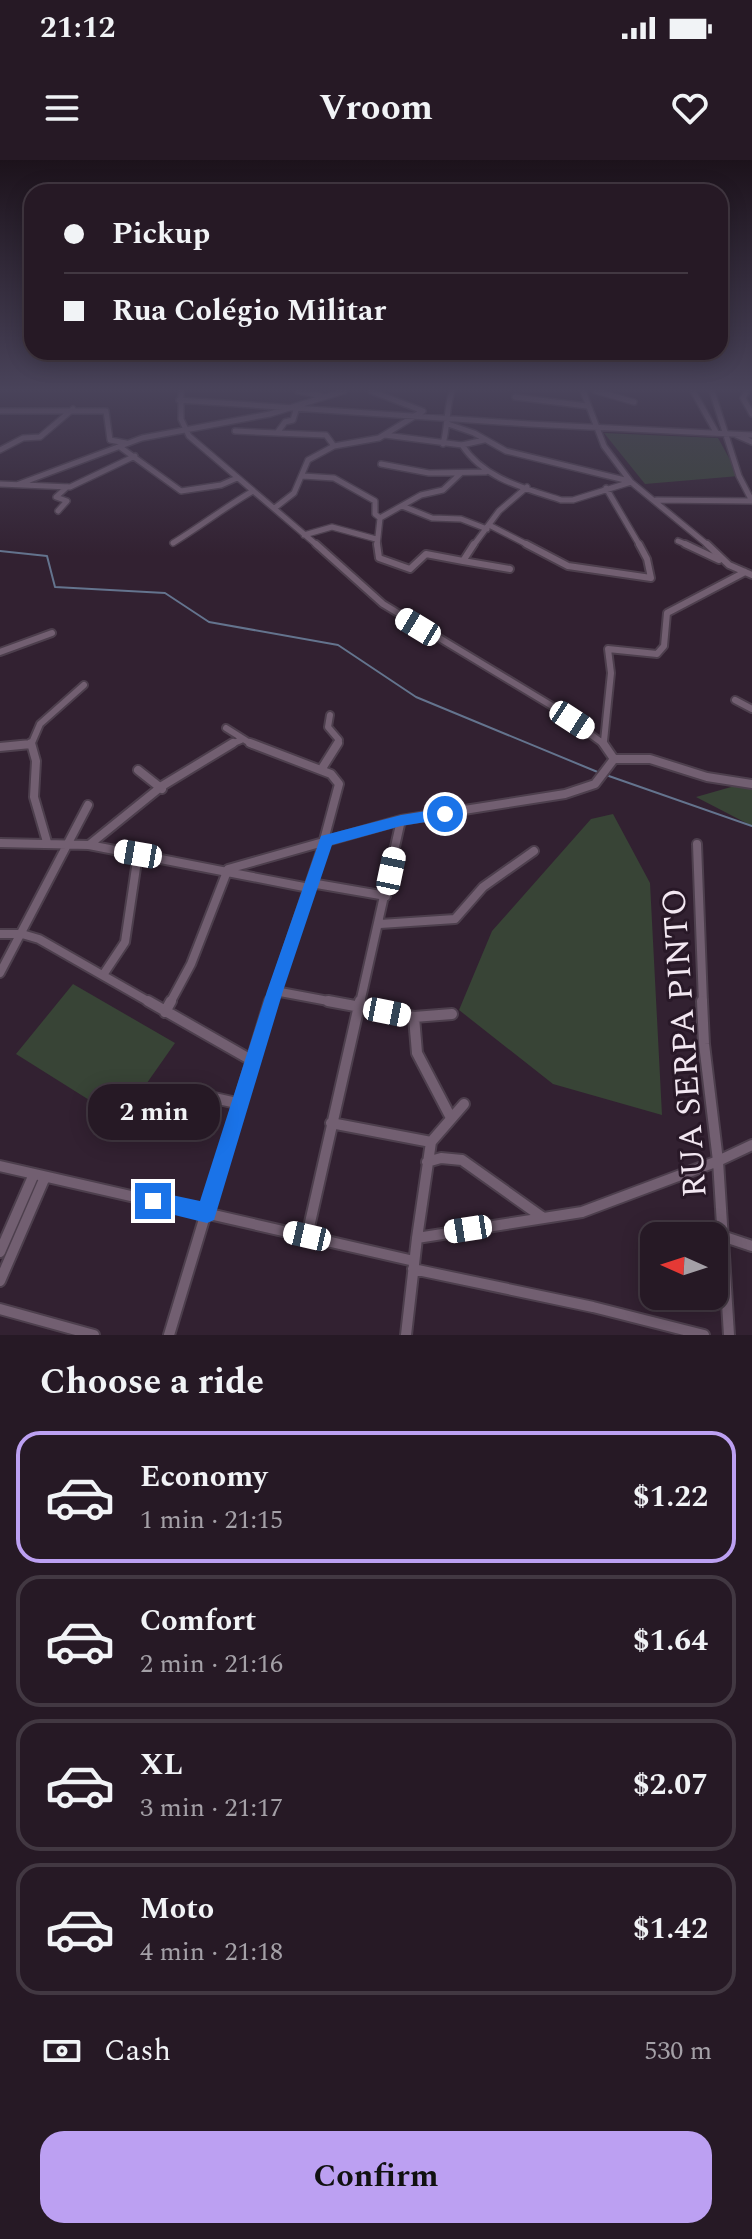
<!DOCTYPE html>
<meta charset="utf-8">
<style>
body{margin:0;font-family:Spectral,serif;background:#2e222d;color:#f1f3f6;height:100vh;display:flex;flex-direction:column;font-size:30px;white-space:nowrap}
*{box-sizing:border-box;margin:0}
p{font-size:26px;color:#a4a0a7}
.icon{flex:none;width:44px;height:44px;fill:none;stroke:currentColor;stroke-width:2;stroke-linecap:round;stroke-linejoin:round}
.map{position:relative;height:1175px;overflow:hidden}
.details{display:flex;flex-direction:column;background:#261925;flex:1}
.details>*{flex:none}
.hud{position:absolute;left:24px;top:24px;width:704px;height:176px;border-radius:24px;box-shadow:0 4px 20px #0003,0 0 0 2px #423842;display:grid;align-content:center;height:176px;padding:0 40px;background:#261925}
.needle{width:52px;rotate:273deg}
.controls{position:absolute;left:640px;top:1062px;display:grid;gap:16px}
.controls a{display:grid;place-items:center;width:88px;height:88px;border-radius:16px;background:#261925;box-shadow:0 4px 20px #0003,0 0 0 2px #423842;font-size:40px}
.end{position:absolute;width:36px;height:36px;margin:-18px;border:10px solid #1a73e8;background:#fff;box-shadow:0 0 0 4px #fff}
.from{border-radius:50%}
.bubble{position:absolute;height:56px;border-radius:24px;background:#261925;box-shadow:0 4px 20px #0003,0 0 0 2px #423842;font-size:26px;font-weight:700;line-height:56px;text-align:center}
.car{position:absolute;width:24px;height:48px;margin:-24px -12px;border-radius:10px;box-shadow:0 0 6px 2px #0007;background:linear-gradient(#fff 24%,#345 0 40%,#fff 0 76%,#345 0 86%,#fff 0)}
.hud b{display:flex;align-items:center;gap:28px;height:76px;font-size:30px}
.hud b+b{border-top:2px solid #423842}
.hud i{width:20px;height:20px;background:#f1f3f6}
ul{padding:0;list-style:none}
li{display:flex;align-items:center;gap:24px;height:132px;margin:0 16px 12px;padding:0 24px;border:4px solid #423842;border-radius:24px}
li div{flex:1}
li b{display:block;font-size:30px}
li em{font-style:normal;font-weight:700}
li.current{border-color:#bca0f2}
li>.icon{width:72px;height:72px;stroke-width:1.5}
h2{padding:0 40px;font-size:36px;line-height:96px}
.pay{display:flex;align-items:center;gap:20px;height:88px;padding:0 40px;font-size:30px}
.pay p{margin-inline-start:auto}
.primary-button{display:flex;gap:16px;margin-top:auto;padding:16px 40px}
.primary-button a{flex:1;height:92px;border-radius:24px;background:#bca0f2;color:#111;font-size:32px;font-weight:700;line-height:92px;text-align:center}
.status{display:flex;justify-content:space-between;align-items:center;height:56px;padding:0 40px;background:#261925;direction:ltr}
.status svg{height:22px;fill:currentColor}
header{display:flex;justify-content:space-between;align-items:center;height:104px;padding:0 40px;background:#261925;font-size:36px;font-weight:700}
.map>svg:first-child{display:block}
.green{fill:#384436}
.lines{fill:none;stroke-linecap:round;stroke-linejoin:round}
.stream{stroke:#64748e;stroke-width:2}
.street-far3-casing{stroke:#4d3f4d;stroke-width:8}
.street-far2-casing{stroke:#4d3f4d;stroke-width:10}
.street-far1-casing{stroke:#4d3f4d;stroke-width:12}
.street-casing{stroke:#4d3f4d;stroke-width:14}
.street-far3{stroke:#725f71;stroke-width:5}
.street-far2{stroke:#725f71;stroke-width:6}
.street-far1{stroke:#725f71;stroke-width:8}
.street{stroke:#725f71;stroke-width:10}
.route{fill:#1a73e8}
.labels{text-anchor:middle;stroke-width:6;stroke-linejoin:round;paint-order:stroke}
.near-street-label{font-size:34px;fill:#f2e7f1;stroke:#281827}
</style>
<div class="status"><b>21:12</b><svg viewBox="0 0 49 12"><path d="M0 12V9h3v3zM5 12V6h3v6zM10 12V3h3v9zM15 12V0h3v12zM26 1h20v11H26zM47 4h2v5h-2z"/></svg></div>
<header><svg class="icon" aria-label="menu" viewBox="0 0 24 24"><path d="M4 6h16M4 12h16M4 18h16"/></svg>Vroom<svg class="icon" aria-label="heart" viewBox="0 0 24 24"><path d="M12 20l-8-8c-3-5 5-10 8-4 3-6 11-1 8 4z"/></svg></header>
<div class="map">
<svg width="752" height="1175" viewBox="0 0 752 1175">
<rect width="100%" height="100%" fill="#322131"/>
<!-- green -->
<path class="green" d="M604,273L718,278L739,316L645,324Z
M752,616V666L696,637L752,621Z
M613,654L650,723L662,955L553,924L459,850L492,771L591,659Z
M73,824L175,883L121,960L16,894Z"/>
<g class="lines">
<!-- stream -->
<path class="stream" d="M0,391L47,396L55,427L165,433L209,462L338,485L416,537L600,613
M606,615L752,666"/>
<!-- street-far3 casing -->
<g class="street-far3-casing">
<path id="street-far3" d="M181,231V259L189,276L318,386
M298,231L322,236
M583,231L604,286L631,322L709,386
M596,231L634,242
M693,231L716,272
M712,231L739,316L752,341
M747,231L743,238L752,254
M515,237L587,246
M179,240L529,264L752,275
M297,247L293,260L285,262L277,273L326,275L334,286
M0,251H106L110,280L126,283
M448,264L474,273L506,291L629,321
M235,271L277,273
M385,275L462,285L484,280
M736,275L752,282
M443,284C448,266 446,249 452,231
M462,285C484,319 524,328 561,340H573L631,322
M120,287L181,331L221,325L237,318
M0,290L23,278L40,277L73,249
M381,304L429,313L486,312
M303,316L334,318L375,341V354L380,358
M0,324L70,327L135,296
M19,324L142,278L270,254L344,231
M606,328L640,386
M656,340L752,341
M402,346L432,358L461,359L487,369
M276,347L294,333L308,300L334,286L379,278L423,251L371,231
M58,351L67,341L56,337L67,327
M491,366L530,386
M304,375L332,367L376,379
M678,381L690,386
M173,383C201,366 225,347 253,331
M377,386L380,358L421,335L443,330L461,313
M473,386L499,351L527,327"/>
</g>
<!-- street-far2 casing -->
<g class="street-far2-casing">
<path id="street-far2" d="M316,384L383,444L552,546L605,585
M377,384L379,398L410,409L426,394L463,401
M474,384L463,401L510,409
M526,384L568,406L651,418L647,399L639,384
M685,384L719,400
M707,384L729,405L752,415
M0,492L52,473
M735,540L752,549
M330,555L328,567L339,580L337,585
M226,568L253,585
M604,581L611,513L608,489L657,494L664,486L667,453L745,412
M17,585L31,584
M31,585L40,564L84,525
M229,585L241,580"/>
</g>
<!-- street-far1 casing -->
<g class="street-far1-casing">
<path id="street-far1" d="M31,583L36,601L34,637L47,682
M250,583L331,614L339,624L320,695L270,843
M0,587L31,584
M614,599H650L707,617L752,624
M138,610L162,629
M321,610L338,583
M0,683L89,685L309,728
M697,684L703,843
M89,685L162,626L233,583
M311,723L386,736
M380,764L455,759L483,727L534,691
M0,774H22L39,779L151,843
M0,813L88,645
M103,815L125,782L138,694
M275,831L339,843
M170,843L191,804L228,709L401,660L565,634L595,624L614,599L603,583
M360,843L401,660"/>
</g>
<!-- street casing -->
<g class="street-casing">
<path id="street" d="M148,841L253,901
M328,841L414,857L452,854
M702,841L704,884L718,1001L729,1175
M165,852L171,841
M414,857L417,893L451,958
M183,931L241,944
M331,963L431,982
M427,1002L441,998L462,1000L542,1057
M0,1006L414,1101
M307,1076L360,841
M722,1076L752,1086
M417,1078L431,982L464,944
M0,1092L34,1014
M413,1109L593,1147L704,1175
M0,1121L45,1017
M0,1149L94,1175
M169,1175L270,841
M406,1175L417,1078L582,1052L718,1001L752,985"/>
</g>
<!-- street-far3 -->
<use href="#street-far3" class="street-far3"/>
<!-- street-far2 -->
<use href="#street-far2" class="street-far2"/>
<!-- street-far1 -->
<use href="#street-far1" class="street-far1"/>
<!-- street -->
<use href="#street" class="street"/>
</g>
<!-- sky -->
<linearGradient id="sky" x2="0" y2="1"><stop stop-color="#1c121b"/><stop offset="0.58" stop-color="#49435a"/><stop offset="1" stop-color="#49435a" stop-opacity="0"/></linearGradient>
<rect width="752" height="396" fill="url(#sky)"/>
<!-- route -->
<path class="route" d="M445,648L452,654L450,658L401,666L332,685L283,831L214,1060L207,1063L146,1048L143,1041L146,1034L153,1031L200,1041L267,831L321,676L401,655Z"/>
<g class="labels">
<!-- near-street labels -->
<g class="near-street-label">
<text transform="translate(683 883) rotate(-94)" y="12">RUA SERPA PINTO</text>
</g>
</g>
</svg>
<div class="controls">
<a><svg class="needle" viewBox="-14 -14 28 28"><path d="M0-13l5 13h-10z" fill="#e53935"/><path d="M0 13l5-13h-10z" fill="#a4a0a7"/></svg></a>
</div>
<i class="end from" style="left:445px;top:654px"></i>
<i class="end" style="left:153px;top:1041px"></i>
<div class="bubble" style="left:88px;top:924px;width:132px">2 min</div>
<i class="car" style="left:418px;top:467px;rotate:301deg"></i>
<i class="car" style="left:572px;top:560px;rotate:123deg"></i>
<i class="car" style="left:138px;top:694px;rotate:280deg"></i>
<i class="car" style="left:391px;top:711px;rotate:12deg"></i>
<i class="car" style="left:387px;top:852px;rotate:101deg"></i>
<i class="car" style="left:468px;top:1069px;rotate:261deg"></i>
<i class="car" style="left:307px;top:1076px;rotate:283deg"></i>
<div class="hud">
<b><i class="from"></i>Pickup</b>
<b><i></i>Rua Colégio Militar</b>
</div>
</div>
<section class="details">
<h2>Choose a ride</h2>
<ul>
<li class="current"><svg class="icon" aria-label="car" viewBox="0 0 24 24"><path d="M5 17H2v-5l4-1 3-4h7l3 4 3 1v5h-3M9 17h6M6 11h13"/><circle cx="7" cy="17" r="2"/><circle cx="17" cy="17" r="2"/></svg><div><b>Economy</b><p>1 min · 21:15</p></div><em>$1.22</em></li>
<li><svg class="icon" aria-label="car" viewBox="0 0 24 24"><path d="M5 17H2v-5l4-1 3-4h7l3 4 3 1v5h-3M9 17h6M6 11h13"/><circle cx="7" cy="17" r="2"/><circle cx="17" cy="17" r="2"/></svg><div><b>Comfort</b><p>2 min · 21:16</p></div><em>$1.64</em></li>
<li><svg class="icon" aria-label="car" viewBox="0 0 24 24"><path d="M5 17H2v-5l4-1 3-4h7l3 4 3 1v5h-3M9 17h6M6 11h13"/><circle cx="7" cy="17" r="2"/><circle cx="17" cy="17" r="2"/></svg><div><b>XL</b><p>3 min · 21:17</p></div><em>$2.07</em></li>
<li><svg class="icon" aria-label="car" viewBox="0 0 24 24"><path d="M5 17H2v-5l4-1 3-4h7l3 4 3 1v5h-3M9 17h6M6 11h13"/><circle cx="7" cy="17" r="2"/><circle cx="17" cy="17" r="2"/></svg><div><b>Moto</b><p>4 min · 21:18</p></div><em>$1.42</em></li>
</ul>
<div class="pay"><svg class="icon" aria-label="cash" viewBox="0 0 24 24"><path d="M3 7h18v10H3z"/><circle cx="12" cy="12" r="2"/></svg>Cash<p>530 m</p></div>
<div class="primary-button"><a>Confirm</a></div>
</section>
